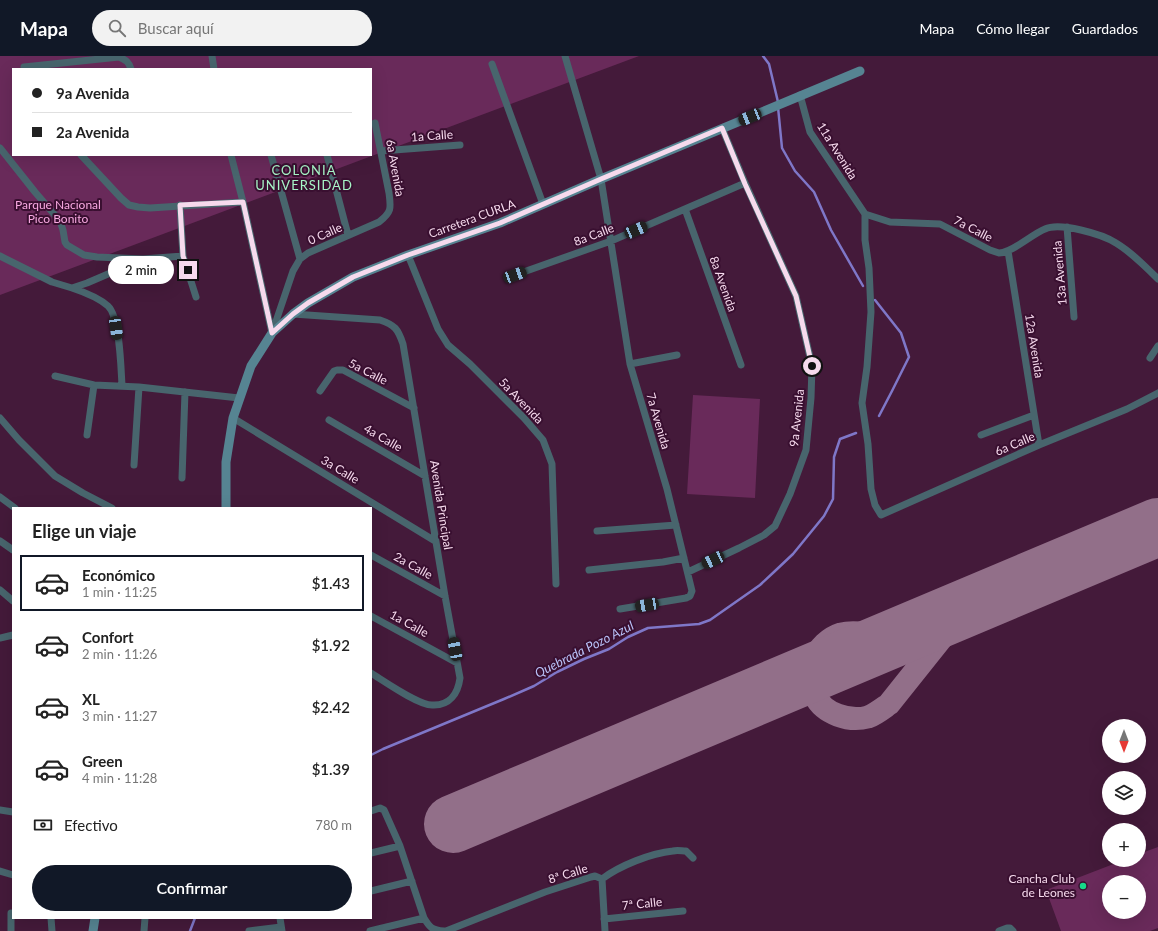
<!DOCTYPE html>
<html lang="es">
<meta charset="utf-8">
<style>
body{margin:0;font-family:Lato,sans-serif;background:#f2f2f2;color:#222;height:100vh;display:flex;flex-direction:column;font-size:15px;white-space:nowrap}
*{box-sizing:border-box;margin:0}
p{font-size:13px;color:#767676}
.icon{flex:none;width:22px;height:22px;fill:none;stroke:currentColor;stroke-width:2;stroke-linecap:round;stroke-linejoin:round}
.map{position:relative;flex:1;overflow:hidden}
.panel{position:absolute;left:12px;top:451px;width:360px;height:412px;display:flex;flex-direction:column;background:#fff;border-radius:0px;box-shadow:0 4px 16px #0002}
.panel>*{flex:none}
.top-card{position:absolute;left:12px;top:12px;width:360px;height:88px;border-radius:0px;box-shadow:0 4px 16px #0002;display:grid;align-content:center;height:88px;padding:0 20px;background:#fff}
.needle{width:26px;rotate:180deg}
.controls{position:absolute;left:1102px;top:663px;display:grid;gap:8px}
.controls a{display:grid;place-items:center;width:44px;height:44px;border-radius:50%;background:#fff;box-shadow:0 4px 16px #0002;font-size:20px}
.end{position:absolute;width:18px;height:18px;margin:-9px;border:5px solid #f6daed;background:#111;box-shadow:0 0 0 2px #111}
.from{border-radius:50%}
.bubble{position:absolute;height:28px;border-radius:14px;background:#fff;box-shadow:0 4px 16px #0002;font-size:13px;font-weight:600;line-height:28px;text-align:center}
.car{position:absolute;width:12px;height:24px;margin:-12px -6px;border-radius:5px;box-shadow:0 0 3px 1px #0007;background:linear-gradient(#222 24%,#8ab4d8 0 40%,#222 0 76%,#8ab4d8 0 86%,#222 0)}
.top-card b{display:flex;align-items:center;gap:14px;height:38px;font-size:15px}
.top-card b+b{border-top:1px solid #e0e0e0}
.top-card i{width:10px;height:10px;background:#222}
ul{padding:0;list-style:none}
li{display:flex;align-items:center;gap:12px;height:56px;margin:0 8px 6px;padding:0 12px;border:2px solid transparent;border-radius:0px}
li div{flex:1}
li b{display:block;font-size:15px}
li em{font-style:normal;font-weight:600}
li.active{border-color:#111827}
li>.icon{width:36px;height:36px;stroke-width:1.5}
h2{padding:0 20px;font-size:18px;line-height:48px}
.pay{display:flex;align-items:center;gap:10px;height:44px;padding:0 20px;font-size:15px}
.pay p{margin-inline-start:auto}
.action{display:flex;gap:8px;margin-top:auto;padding:8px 20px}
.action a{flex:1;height:46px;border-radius:24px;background:#111827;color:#fff;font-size:16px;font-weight:600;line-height:46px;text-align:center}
header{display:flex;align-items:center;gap:24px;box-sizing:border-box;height:56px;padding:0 20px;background:#111827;color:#fff}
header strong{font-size:19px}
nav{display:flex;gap:22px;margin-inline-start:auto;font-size:14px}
.search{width:280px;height:36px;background:#f2f2f2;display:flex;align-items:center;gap:10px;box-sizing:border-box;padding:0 14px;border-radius:22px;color:#767676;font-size:15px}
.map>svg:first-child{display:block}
.green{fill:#692a5a;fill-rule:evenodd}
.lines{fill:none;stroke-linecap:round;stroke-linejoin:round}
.stream{stroke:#7f77c8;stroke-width:2.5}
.taxiway{stroke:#926f89;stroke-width:23}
.runway{stroke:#926f89;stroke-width:58}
.minor{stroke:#48656d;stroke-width:7}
.secondary{stroke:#568492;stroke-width:9}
.route{stroke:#f6daed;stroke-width:5}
.poi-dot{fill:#15d989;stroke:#390f30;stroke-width:1.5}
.labels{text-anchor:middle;stroke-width:4;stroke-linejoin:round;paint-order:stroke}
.street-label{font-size:12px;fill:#f6daed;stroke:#390f30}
.park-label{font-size:12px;fill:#f8a9e1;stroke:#390f30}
.poi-label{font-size:12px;fill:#f6daed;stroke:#390f30;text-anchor:end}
.neighbourhood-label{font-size:13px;letter-spacing:1px;fill:#a7f5c7;stroke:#390f30}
.water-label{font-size:13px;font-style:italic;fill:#b9c2f8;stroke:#390f30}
</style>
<header>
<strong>Mapa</strong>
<div class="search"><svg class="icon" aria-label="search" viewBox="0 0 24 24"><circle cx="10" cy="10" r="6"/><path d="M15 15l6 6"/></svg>Buscar aquí</div>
<nav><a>Mapa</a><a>Cómo llegar</a><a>Guardados</a></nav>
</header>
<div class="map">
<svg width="1158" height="875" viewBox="0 0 1158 875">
<rect width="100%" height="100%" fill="#441a3a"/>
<!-- green -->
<path class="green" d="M0,0H639L0,239ZM13,13H371V99H13Z
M693,339L760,343L755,442L687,438Z
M1158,791V872L1150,875H1061L1046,834L1124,804H1139V798ZM1109,826H1139V856H1109Z"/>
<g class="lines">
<!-- stream -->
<path class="stream" d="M763,0L769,8L778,46
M778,51L782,92L795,115L814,136L831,174L863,230
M875,244L901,277L909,301L892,335L879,360
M371,699L383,693L504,643L534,630L557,616L584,603L609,593L628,581L648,572L699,568L710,564L760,529L775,515L793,498L824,460L833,443L834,401L840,383L856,377
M190,875L195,862"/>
<!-- taxiway -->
<path class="taxiway" d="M895,582C879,580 856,574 841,578C816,586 803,617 815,640C824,658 849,666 868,661C876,658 882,653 889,648L960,559L975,548"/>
<!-- runway -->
<path class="runway" d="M453,768L1158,471"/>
<!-- minor -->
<path class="minor" d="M212,0L214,13
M565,0L601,123L630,308L667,433L692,535L690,540L686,542L620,553
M492,8L543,148
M24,11L119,1C126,4 129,6 131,13
M800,39L810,76L865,158
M0,92L35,136L60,165L63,174L65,186L67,189L84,199L97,201L143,203
M381,95L460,89
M81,99L121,142L129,149L138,151L150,152L243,146
M231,99L243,146L272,277
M271,99L300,203
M327,99L348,179
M180,149L183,200L196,241
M685,153L741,309
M865,158V184L869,212L871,256L867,311L862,347L868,388L871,433L875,449L881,459L1039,389L1127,353L1158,337
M865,158L890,166L940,168L990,194C993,195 996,196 999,197C1012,197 1032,178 1045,173C1060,166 1102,178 1116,187C1131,196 1145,210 1158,223
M1067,171L1074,261
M1008,195L1039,389
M408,199L438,273L448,289L470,308L524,362L543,384L552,408L556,528
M0,200L52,226L72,232L87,227L143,203L183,200
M515,219L611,185L745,127
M72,232C84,236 98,241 108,250C120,261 121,313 122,330
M293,258L380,264C395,269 398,273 403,288L445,540L460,622C458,637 450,650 432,649C418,649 384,625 371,617
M272,277L293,215L300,203L308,197L379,166C392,156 391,152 389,137L375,67
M1150,302L1158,290
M630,308L677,299
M55,320L94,329L139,331L239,342
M320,335L334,315L337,314H343L414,352
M0,362L19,384L55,420L83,437L112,452
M233,362L435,485
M329,364L425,420
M87,379L94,329
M981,379L1034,359
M134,409L139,331
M182,422L185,336
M0,441L15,452
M597,475L676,469
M0,485L13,494
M371,499L445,540
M589,514L663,506L684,502
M688,516L739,492L764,479L775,470L790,438L806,394L811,342L812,310L796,240L745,127L722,72
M0,534L13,545
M371,560L457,607
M0,582L13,579
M0,754L13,756
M371,755L380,752L384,754L400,790L424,862C430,872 432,874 444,875
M371,797L400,790
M0,815L13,819
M602,823L605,875
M371,835L412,825
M11,857V875
M51,862L52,875
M280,862L282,875
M604,863L683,855
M144,875L145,862
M249,875L281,871
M370,875L424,862
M446,875L545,836L591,821L595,820L602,823C619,810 651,797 673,795C677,794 682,795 686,795L693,802
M999,875L1007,872H1010L1013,875"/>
<!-- secondary -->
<path class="secondary" d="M226,452V406L233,362L251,310L272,277L293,258L308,247L353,221L408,199L500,167L601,123L860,15
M93,875L95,862"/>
</g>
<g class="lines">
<!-- route -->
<path class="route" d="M188,214L183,200L180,149L243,146L272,277L293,258L308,247L353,221L408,199L500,167L601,123L722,72L745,128L796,240L812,310"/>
</g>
<!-- markers -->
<circle class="poi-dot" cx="1083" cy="830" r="4"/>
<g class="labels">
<!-- street labels -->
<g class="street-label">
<text transform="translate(432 80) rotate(-4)" y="4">1a Calle</text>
<text transform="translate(837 95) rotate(58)" y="4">11a Avenida</text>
<text transform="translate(395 112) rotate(80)" y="4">6a Avenida</text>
<text transform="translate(472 163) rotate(-20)" y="4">Carretera CURLA</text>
<text transform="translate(973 173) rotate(27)" y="4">7a Calle</text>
<text transform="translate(325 178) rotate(-24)" y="4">0 Calle</text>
<text transform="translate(594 179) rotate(-21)" y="4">8a Calle</text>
<text transform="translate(1060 217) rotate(-95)" y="4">13a Avenida</text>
<text transform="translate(723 228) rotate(70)" y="4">8a Avenida</text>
<text transform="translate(1034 290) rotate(81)" y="4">12a Avenida</text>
<text transform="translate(368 316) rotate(27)" y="4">5a Calle</text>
<text transform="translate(521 345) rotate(46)" y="4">5a Avenida</text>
<text transform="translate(797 362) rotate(-84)" y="4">9a Avenida</text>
<text transform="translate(658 365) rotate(74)" y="4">7a Avenida</text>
<text transform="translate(383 382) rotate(30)" y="4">4a Calle</text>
<text transform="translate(1015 388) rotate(-23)" y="4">6a Calle</text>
<text transform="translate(340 414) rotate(31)" y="4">3a Calle</text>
<text transform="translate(441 449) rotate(81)" y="4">Avenida Principal</text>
<text transform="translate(413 510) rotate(29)" y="4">2a Calle</text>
<text transform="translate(409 568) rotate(29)" y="4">1a Calle</text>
<text transform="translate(568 818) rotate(-17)" y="4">8ª Calle</text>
<text transform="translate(642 848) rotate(-6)" y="4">7ª Calle</text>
</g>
<!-- park labels -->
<g class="park-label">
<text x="58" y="153">Parque Nacional<tspan x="58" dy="14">Pico Bonito</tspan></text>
</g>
<!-- poi labels -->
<g class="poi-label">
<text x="1075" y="827">Cancha Club<tspan x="1075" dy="14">de Leones</tspan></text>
</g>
<!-- neighbourhood labels -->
<g class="neighbourhood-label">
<text x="304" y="119">COLONIA<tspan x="304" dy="15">UNIVERSIDAD</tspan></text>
</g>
<!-- water labels -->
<g class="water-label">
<text transform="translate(584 593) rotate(-27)" y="5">Quebrada Pozo Azul</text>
</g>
</g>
</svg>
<div class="controls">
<a><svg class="needle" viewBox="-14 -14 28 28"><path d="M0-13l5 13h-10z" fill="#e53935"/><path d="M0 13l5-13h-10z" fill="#767676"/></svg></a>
<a><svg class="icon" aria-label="layers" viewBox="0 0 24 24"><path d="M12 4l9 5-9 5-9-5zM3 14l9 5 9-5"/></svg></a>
<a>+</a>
<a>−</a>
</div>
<i class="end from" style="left:812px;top:310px"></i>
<i class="end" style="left:188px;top:214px"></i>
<div class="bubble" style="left:108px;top:200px;width:66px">2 min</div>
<i class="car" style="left:750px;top:61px;rotate:248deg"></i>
<i class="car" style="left:636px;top:174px;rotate:67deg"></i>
<i class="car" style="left:515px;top:219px;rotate:70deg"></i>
<i class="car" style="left:116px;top:272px;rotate:172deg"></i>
<i class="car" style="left:713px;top:504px;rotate:245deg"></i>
<i class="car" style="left:647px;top:549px;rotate:260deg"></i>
<i class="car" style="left:455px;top:593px;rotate:349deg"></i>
<div class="top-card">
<b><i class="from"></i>9a Avenida</b>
<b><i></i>2a Avenida</b>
</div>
<section class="panel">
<h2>Elige un viaje</h2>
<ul>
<li class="active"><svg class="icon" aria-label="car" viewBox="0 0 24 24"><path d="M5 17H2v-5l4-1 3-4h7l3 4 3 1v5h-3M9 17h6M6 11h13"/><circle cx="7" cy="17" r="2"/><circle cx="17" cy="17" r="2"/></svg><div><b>Económico</b><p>1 min · 11:25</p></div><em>$1.43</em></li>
<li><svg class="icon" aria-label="car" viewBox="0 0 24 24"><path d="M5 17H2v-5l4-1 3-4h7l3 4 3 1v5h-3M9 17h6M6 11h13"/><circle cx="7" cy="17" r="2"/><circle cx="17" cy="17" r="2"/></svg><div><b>Confort</b><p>2 min · 11:26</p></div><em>$1.92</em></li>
<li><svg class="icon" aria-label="car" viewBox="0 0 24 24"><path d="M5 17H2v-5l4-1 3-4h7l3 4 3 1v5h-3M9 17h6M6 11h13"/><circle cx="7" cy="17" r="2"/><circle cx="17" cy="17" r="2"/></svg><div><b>XL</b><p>3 min · 11:27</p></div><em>$2.42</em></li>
<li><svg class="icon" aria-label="car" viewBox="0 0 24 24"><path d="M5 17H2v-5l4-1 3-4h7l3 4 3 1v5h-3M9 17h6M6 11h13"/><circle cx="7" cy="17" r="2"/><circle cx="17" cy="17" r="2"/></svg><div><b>Green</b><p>4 min · 11:28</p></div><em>$1.39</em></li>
</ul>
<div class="pay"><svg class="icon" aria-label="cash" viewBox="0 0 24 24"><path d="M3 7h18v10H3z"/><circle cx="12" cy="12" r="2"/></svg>Efectivo<p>780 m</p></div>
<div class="action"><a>Confirmar</a></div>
</section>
</div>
